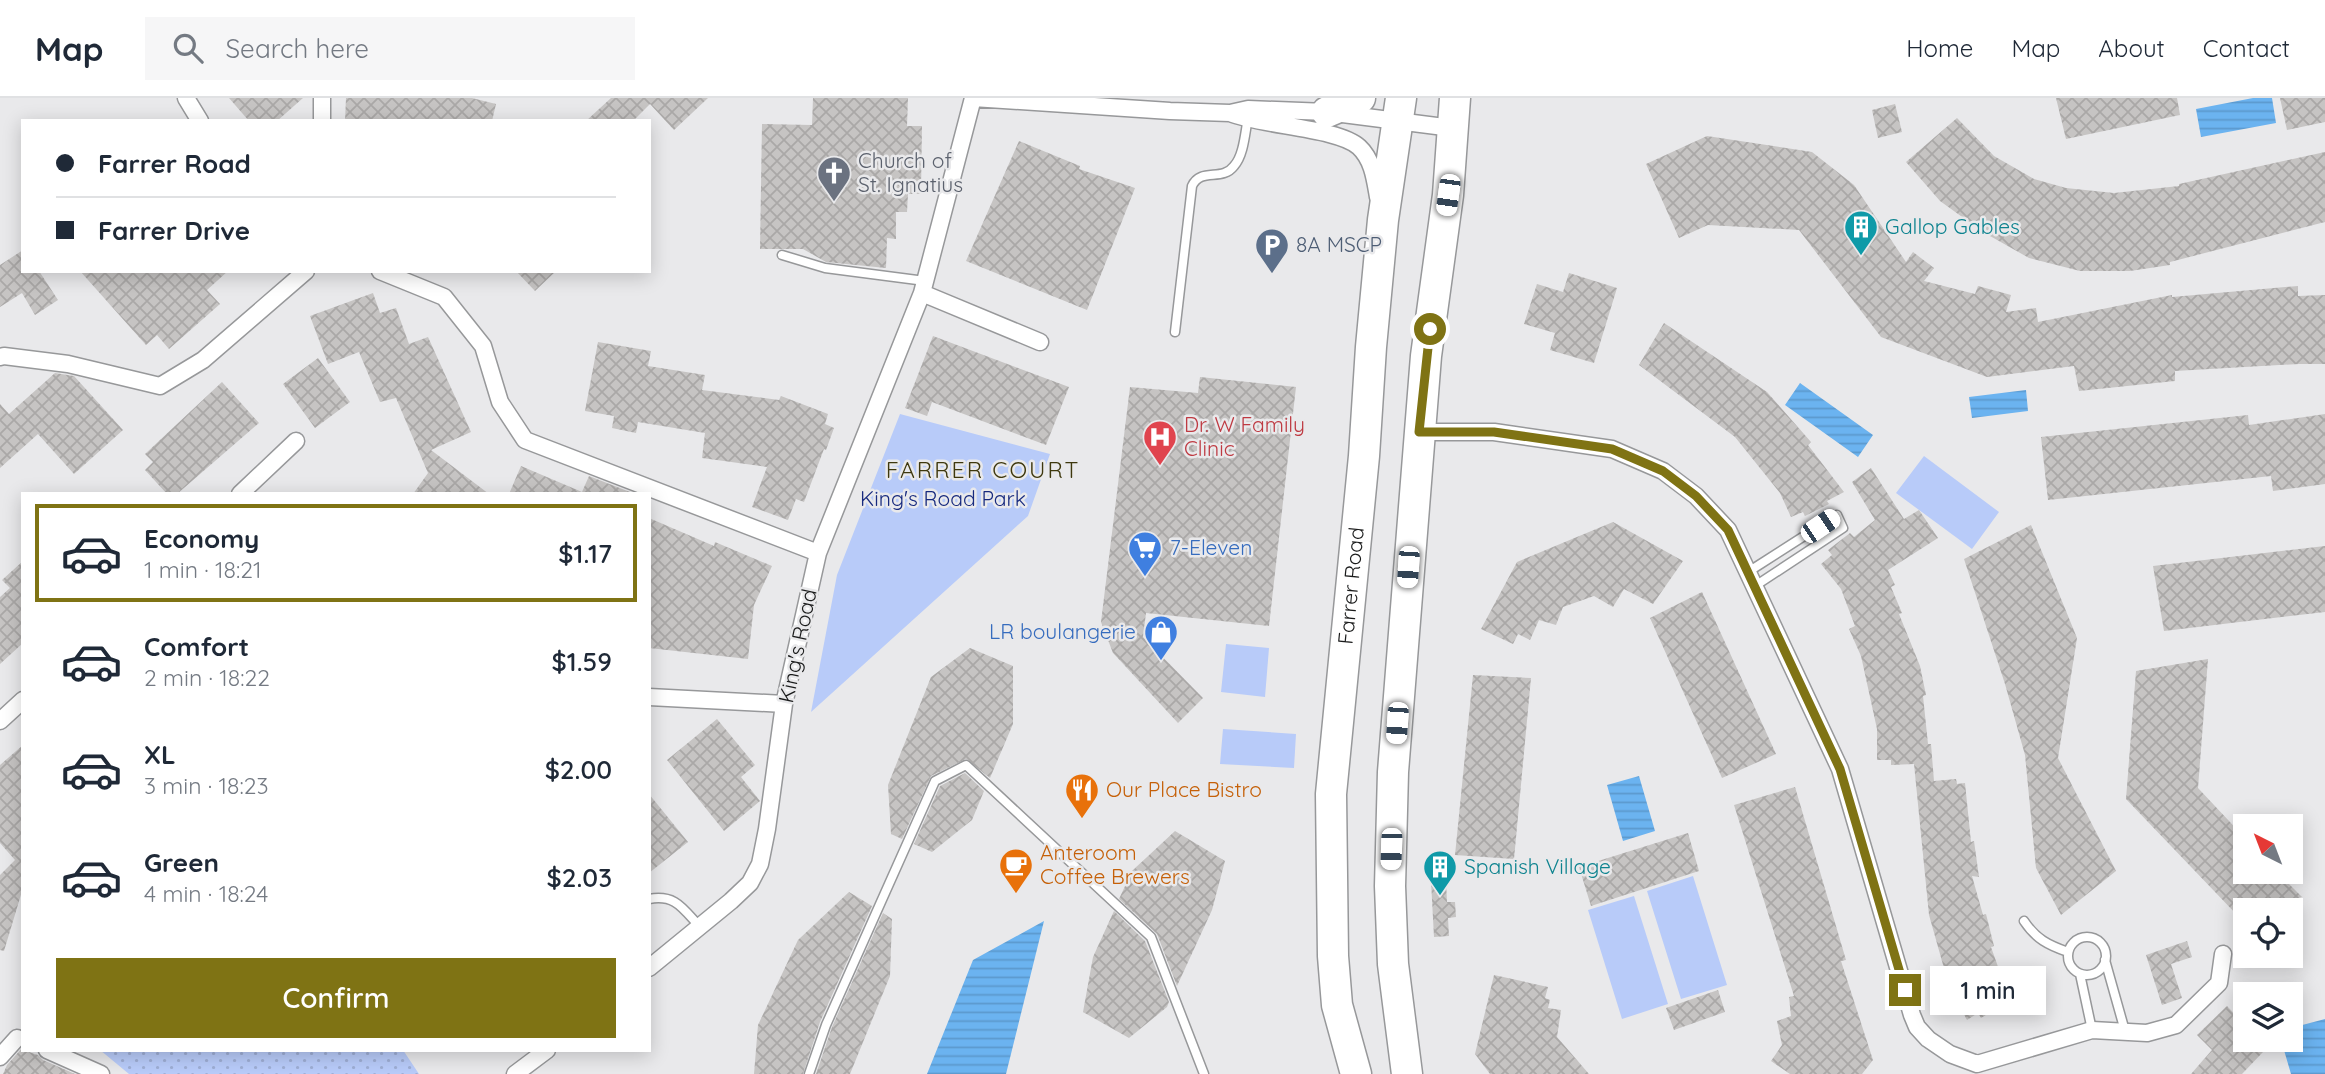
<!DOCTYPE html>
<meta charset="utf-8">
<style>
body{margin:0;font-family:Quicksand,sans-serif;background:#f6f6f7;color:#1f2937;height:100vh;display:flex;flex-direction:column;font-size:26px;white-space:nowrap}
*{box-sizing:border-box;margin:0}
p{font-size:23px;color:#747a83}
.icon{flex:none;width:38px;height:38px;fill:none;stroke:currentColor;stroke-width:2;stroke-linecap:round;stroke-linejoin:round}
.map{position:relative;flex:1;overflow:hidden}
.details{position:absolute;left:21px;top:394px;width:630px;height:560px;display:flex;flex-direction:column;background:#fff;border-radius:0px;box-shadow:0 4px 18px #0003}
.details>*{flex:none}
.hud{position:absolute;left:21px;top:21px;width:630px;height:154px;border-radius:0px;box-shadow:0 4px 18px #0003;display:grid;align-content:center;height:154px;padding:0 35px;background:#fff}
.needle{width:46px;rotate:318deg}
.fabs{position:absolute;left:2233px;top:716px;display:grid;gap:14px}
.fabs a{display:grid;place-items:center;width:70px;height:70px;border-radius:0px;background:#fff;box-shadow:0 4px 18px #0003;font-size:35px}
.end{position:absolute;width:32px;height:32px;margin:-16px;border:9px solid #7f7314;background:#fff;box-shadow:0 0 0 4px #fff}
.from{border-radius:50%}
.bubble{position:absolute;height:49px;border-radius:0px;background:#fff;box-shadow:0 4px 18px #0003;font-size:23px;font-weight:600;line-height:49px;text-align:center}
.car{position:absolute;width:21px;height:42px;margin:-21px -10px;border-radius:9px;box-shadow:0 0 5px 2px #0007;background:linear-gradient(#fff 24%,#345 0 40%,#fff 0 76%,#345 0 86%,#fff 0)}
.hud b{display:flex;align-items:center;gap:24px;height:66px;font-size:26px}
.hud b+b{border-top:2px solid #e0e1e3}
.hud i{width:18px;height:18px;background:#1f2937}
ul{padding:12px 0 0;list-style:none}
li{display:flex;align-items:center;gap:21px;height:98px;margin:0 14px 10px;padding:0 21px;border:4px solid transparent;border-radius:0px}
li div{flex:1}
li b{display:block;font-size:26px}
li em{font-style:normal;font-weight:600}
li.active{border-color:#7f7314}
li>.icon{width:63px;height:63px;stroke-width:1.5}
.action{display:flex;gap:14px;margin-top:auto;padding:14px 35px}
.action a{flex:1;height:80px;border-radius:0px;background:#7f7314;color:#fff;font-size:28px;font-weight:600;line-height:80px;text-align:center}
header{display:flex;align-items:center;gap:42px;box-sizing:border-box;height:98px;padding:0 35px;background:#fff;border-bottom:2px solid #e0e1e3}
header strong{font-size:33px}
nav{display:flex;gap:38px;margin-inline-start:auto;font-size:24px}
.search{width:490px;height:63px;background:#f6f6f7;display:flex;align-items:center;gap:18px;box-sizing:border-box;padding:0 24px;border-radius:0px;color:#747a83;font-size:26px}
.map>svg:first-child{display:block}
.grass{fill:url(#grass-dots)}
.park{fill:#b8cbf9}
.water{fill:url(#water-rules)}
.building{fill:url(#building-cross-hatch)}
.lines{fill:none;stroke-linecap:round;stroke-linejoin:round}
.lane-casing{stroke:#97989a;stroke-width:11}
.street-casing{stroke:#97989a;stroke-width:19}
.highway-casing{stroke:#97989a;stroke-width:33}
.lane{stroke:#fff;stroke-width:8}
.street{stroke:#fff;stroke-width:16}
.highway{stroke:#fff;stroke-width:30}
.route{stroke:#7f7314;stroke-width:9}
.labels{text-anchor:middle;stroke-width:5;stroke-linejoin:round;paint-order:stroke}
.worship-label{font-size:21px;fill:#5b616d;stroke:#e9e9eb;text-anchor:start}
.culture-label{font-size:21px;fill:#0d838f;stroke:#e9e9eb;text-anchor:start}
.service-label{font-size:21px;fill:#4e5e75;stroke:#e9e9eb;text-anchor:start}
.health-label{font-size:21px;fill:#be3a42;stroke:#e9e9eb;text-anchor:start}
.park-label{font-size:21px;fill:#172a7f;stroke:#e9e9eb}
.shop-label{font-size:21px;fill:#366cbe;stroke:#e9e9eb;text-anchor:start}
.street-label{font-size:21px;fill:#1a1b1b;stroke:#e9e9eb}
.food-label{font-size:21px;fill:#c56008;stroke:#e9e9eb;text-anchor:start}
.neighbourhood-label{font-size:23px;letter-spacing:2px;fill:#3e380e;stroke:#e9e9eb}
</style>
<header>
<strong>Map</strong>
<div class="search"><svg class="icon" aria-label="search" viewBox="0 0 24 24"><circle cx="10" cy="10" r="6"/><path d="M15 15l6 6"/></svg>Search here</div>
<nav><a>Home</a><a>Map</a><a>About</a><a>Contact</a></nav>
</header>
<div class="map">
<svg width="2325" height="976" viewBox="0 0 2325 976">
<defs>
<pattern id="grass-dots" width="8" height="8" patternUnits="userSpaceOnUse" patternTransform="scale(1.75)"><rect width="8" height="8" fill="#b8cbf9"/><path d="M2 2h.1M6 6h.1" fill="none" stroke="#9eaed5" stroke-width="1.8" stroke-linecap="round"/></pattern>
<pattern id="water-rules" width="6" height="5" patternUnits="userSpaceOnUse" patternTransform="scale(1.75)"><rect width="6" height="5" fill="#6bb3f0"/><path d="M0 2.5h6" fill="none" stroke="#5c99cd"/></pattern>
<pattern id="building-cross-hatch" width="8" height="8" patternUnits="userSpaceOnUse" patternTransform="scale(1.75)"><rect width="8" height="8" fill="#c6c4c3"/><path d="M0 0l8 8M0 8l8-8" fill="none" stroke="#aaa8a7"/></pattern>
</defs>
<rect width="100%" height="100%" fill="#e9e9eb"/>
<!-- grass -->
<path class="grass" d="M100,952H403L419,976H129Z"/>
<!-- park -->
<path class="park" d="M900,316L1050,356L1028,418L811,614L837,477Z
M1924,358L1999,414L1972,451L1896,395Z
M1226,546L1269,550L1265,599L1221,594Z
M1223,631L1296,636L1294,670L1220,666Z
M1693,778L1727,887L1681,901L1647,793Z
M1634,798L1668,906L1622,921L1588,812Z"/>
<!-- water -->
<path class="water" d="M2253,0H2272L2276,25L2201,39L2196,11Z
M1800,285L1873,337L1858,359L1785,307Z
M2026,292L2028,313L1972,320L1969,299Z
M1639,678L1655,733L1623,743L1607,687Z
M1044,823L1006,976H927L973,862Z
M2325,921V976H2291L2281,942H2291V930Z"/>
<!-- building -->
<path class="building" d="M229,0H303L277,23H249Z
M346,0H472L496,6L492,23H345Z
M611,0H708L674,32L650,6L633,23H586Z
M813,0H908L907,28H922L921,96H908L907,114H896V141L887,140L886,170L826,164L803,151H760L762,26L812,27Z
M2056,0H2177L2180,17L2066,41Z
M2280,0H2325V24L2287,32Z
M1895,6L1902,34L1878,40L1872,12Z
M1957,20L1994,58L2034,81L2066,90L2114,95L2179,88V86L2325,54V124L2170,164V167L2130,173H2080L2029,160L1983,134L1940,103L1906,64Z
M1707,38L1812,54L1854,87L1906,164L1913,154L1934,170L1924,183L1975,196L1978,188L2011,197L2006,214L2036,210L2038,224L2172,197V199L2298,188V198L2325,197V266H2299L2175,273V283L2079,293L2074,268L1987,279L1881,239L1799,132L1708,127L1679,140L1646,66Z
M1019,43L1080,68L1079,71L1135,90L1087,212L966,163Z
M23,152V173H39L58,202L35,217L22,195L0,209V167Z
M80,173H228L207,192L220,206L169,251L157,237L146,247Z
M516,173H556L535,193Z
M1569,175L1617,190L1594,265L1550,252L1555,235L1524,226L1537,186L1563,194Z
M373,195L380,215L396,210L409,246L428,239L471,334L431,352L489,396H413L428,375L396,300L380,304L359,254L328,266L310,218Z
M1664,225L1767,294L1811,344L1808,347L1844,394L1827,403L1829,406L1805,418L1803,414L1791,419L1780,395L1735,339L1639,267Z
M933,238L1069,289L1046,347L932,304L927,318L905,310Z
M598,244L651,253L648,268L705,277L702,292L779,302L781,298L828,316L825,326L834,330L826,352L824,351L804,404L796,401L788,422L752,409L767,369L702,360L705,335L638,324L636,335L612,330L614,318L585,313Z
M318,260L350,304L315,330L283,286Z
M55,275L74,278L123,332L74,376L38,336L0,370V306L9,316Z
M1200,279L1296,289L1269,528L1146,515L1143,539L1203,600L1178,625L1113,555L1101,524L1130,289L1198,295Z
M222,284L259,325L177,396H167L145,372L153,364L145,356Z
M2325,316V386L2273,393L2271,378L2048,402L2041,339L2248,317L2249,327Z
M521,368L582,394L589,378L635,396H509Z
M1871,370L1904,421L1919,412L1938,440L1888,472L1895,487L1891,489L1902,515L1899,516L1920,568L1926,597L1923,598L1928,646H1931L1934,683L1956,681L1957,686L1965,685L1971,744L1974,743L1979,779L1972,778L1983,817L1986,816L1994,848L1991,849L2008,897L2001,901L2004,906L1981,920L1978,915L1967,922L1949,888L1929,817L1914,666L1891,667V662H1877V631L1861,558L1849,531L1855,528L1841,491L1821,466L1832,457L1828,452L1850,435L1854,439L1875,422L1852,384Z
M649,420L714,448L715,444L772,468L754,507L748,561L649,550Z
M1613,424L1683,463L1653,506L1624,491L1613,509L1594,498L1563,509L1556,527L1539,522L1530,542L1518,536L1513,546L1481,531L1517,464Z
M2031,427L2077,540L2058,660L2116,773L2061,817L2036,770L2025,657L2005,586L1964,461Z
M2325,448V514L2164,533L2153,468Z
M23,463V545L0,566V499L10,490L2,482Z
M1702,494L1776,656L1722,680L1650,520Z
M970,550L1013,568V626L990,680L966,661L931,678L902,741L891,736L888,687L931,579Z
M2208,561L2198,690L2245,740V774H2277L2302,799L2257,812H2245V815L2238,818L2126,701L2136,573Z
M1473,577L1531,580L1514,761L1455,757Z
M717,621L755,667L741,679L760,703L724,733L667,662Z
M23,647V790L4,853L0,852V777L15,762L0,745V667Z
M965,675L984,693L972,722L932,754L914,746L940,688Z
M1795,689L1846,862L1841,863L1873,962L1862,976H1790L1771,963L1782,947L1777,923L1791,918L1789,899L1794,898L1734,707Z
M649,696L688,744L649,775Z
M1175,733L1225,763L1212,812L1177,888L1157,836L1119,801L1132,773Z
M1688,735L1699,773L1591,808L1579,769Z
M1446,782L1447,804H1455L1456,819L1448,820L1449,838L1434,839L1431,783Z
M849,794L872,808L820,924L803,976H754L758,927L798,842Z
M1114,813L1145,843L1169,904L1167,909L1129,940L1083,914L1093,859Z
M883,815L892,821L890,878L850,976H816L832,929Z
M2187,843L2192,859L2171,866L2182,900L2162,907L2146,857Z
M1494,877L1548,889L1545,900L1550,902L1548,910L1561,912L1557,939L1589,976H1490L1475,956Z
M1718,892L1725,914L1674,932L1666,910Z
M2227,908L2245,927V942H2250L2263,954L2242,976H2191L2212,952L2197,937Z
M22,950L23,952L38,957L43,962L75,976H3L7,967Z"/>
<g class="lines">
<!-- lane casing -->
<g class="lane-casing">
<path id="lane" d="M782,157L825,170L925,183
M1175,234L1192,88C1201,69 1222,84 1234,68C1244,57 1245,34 1248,20
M1748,474L1837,417L1843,430L1755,488
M649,801C676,796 683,811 700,829
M2024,823C2036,841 2048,847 2068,854
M2068 858a19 19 0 1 1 38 0a19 19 0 1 1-38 0Z
M2105,862L2125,933
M2080,876L2092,932
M809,976L826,927L935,683L966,667L1151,839L1204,976"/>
</g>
<!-- street casing -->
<g class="street-casing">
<path id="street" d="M186,0L200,23
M973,0L1170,13L1230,15L1248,11L1327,14L1452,30
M1230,15C1262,28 1339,30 1359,49C1373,62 1375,82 1378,99
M322,23V0
M380,173L444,199L483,248L500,304L525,342L818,455
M922,195L1040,244
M0,259L4,258L68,266L160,288L203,262L306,173
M1419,334H1494L1612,351L1663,373L1696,398L1728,432L1840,671L1912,917L1917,929L1928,941L1950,956L1977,966L2092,932L2147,935L2176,927L2219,885L2223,856
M240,396L296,343
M649,599L784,606
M0,623L23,602
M649,870L731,803L750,785L760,766L767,731L784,606L818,455L922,195L973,0
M47,952L101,976
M0,959L17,940
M515,976L547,952"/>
</g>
<!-- highway casing -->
<g class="highway-casing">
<g id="highway">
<path d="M1327,14L1360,0"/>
<path id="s1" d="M1356,976L1337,907L1333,858L1331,696L1364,358L1371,249L1383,122L1401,0"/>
<path d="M1407,976L1393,866L1390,788L1393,674L1426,258L1448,97L1455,0"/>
</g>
</g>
<!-- lane -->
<use href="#lane" class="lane"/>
<!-- street -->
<use href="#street" class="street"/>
<!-- highway -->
<use href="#highway" class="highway"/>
</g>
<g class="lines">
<!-- route -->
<path class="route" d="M1430,231L1419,334H1494L1612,351L1663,373L1696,398L1728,432L1840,671L1905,892"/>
</g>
<!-- icons -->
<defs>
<g id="church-pin" transform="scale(1.75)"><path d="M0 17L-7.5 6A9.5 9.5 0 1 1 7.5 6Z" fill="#6b7280" stroke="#e9e9eb"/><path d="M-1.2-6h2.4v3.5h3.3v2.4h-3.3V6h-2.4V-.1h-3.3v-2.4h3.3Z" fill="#fff"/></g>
<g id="building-pin" transform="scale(1.75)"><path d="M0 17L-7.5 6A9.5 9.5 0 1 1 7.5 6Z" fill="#0f9aa8" stroke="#e9e9eb"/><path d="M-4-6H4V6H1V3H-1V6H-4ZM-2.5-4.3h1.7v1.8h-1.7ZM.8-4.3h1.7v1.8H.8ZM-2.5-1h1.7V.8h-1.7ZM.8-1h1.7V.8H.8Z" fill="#fff"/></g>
<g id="parking-pin" transform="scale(1.75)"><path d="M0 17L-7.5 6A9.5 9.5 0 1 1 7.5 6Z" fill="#5c6f8a" stroke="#e9e9eb"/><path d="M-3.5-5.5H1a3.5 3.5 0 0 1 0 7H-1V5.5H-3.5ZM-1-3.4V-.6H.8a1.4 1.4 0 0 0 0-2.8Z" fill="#fff"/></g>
<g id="hospital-pin" transform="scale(1.75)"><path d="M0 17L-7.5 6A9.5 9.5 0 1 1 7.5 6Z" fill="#e0444e" stroke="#e9e9eb"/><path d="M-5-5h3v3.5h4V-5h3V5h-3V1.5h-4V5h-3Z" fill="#fff"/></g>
<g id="supermarket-pin" transform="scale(1.75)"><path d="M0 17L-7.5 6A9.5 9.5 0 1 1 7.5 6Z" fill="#3f7fe0" stroke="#e9e9eb"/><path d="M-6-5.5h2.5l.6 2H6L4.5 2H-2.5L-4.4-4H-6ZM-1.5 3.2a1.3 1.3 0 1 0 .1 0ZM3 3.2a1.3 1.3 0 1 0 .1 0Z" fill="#fff"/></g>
<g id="shop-pin" transform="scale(1.75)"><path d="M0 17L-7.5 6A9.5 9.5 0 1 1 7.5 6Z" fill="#3f7fe0" stroke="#e9e9eb"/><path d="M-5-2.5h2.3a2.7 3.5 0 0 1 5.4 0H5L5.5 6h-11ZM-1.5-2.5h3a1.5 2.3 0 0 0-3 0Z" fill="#fff"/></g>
<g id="restaurant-pin" transform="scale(1.75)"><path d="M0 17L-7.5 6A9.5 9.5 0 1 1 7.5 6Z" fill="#e8710a" stroke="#e9e9eb"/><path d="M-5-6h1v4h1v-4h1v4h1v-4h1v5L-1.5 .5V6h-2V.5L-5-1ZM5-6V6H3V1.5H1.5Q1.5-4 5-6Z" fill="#fff"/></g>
<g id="cafe-pin" transform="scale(1.75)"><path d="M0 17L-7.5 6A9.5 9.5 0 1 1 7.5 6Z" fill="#e8710a" stroke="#e9e9eb"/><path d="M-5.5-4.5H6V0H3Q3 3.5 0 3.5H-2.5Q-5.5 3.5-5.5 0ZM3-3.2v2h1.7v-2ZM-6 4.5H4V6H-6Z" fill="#fff"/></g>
</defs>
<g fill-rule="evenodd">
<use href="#church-pin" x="834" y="75"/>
<use href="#building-pin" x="1861" y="129"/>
<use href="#parking-pin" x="1272" y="147"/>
<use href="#hospital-pin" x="1160" y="339"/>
<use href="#supermarket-pin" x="1145" y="450"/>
<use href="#shop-pin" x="1161" y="534"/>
<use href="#restaurant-pin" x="1082" y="692"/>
<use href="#cafe-pin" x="1016" y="767"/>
<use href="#building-pin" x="1440" y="769"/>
</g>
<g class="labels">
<!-- worship labels -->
<g class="worship-label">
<text x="858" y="70">Church of<tspan x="858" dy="24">St. Ignatius</tspan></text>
</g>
<!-- culture labels -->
<g class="culture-label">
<text x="1885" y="136">Gallop Gables</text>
<text x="1464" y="776">Spanish Village</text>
</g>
<!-- service labels -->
<g class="service-label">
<text x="1296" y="154">8A MSCP</text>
</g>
<!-- health labels -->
<g class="health-label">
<text x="1184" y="334">Dr. W Family<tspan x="1184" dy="24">Clinic</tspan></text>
</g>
<!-- park labels -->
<g class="park-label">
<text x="943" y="408">King's Road Park</text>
</g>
<!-- shop labels -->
<g class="shop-label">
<text x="1170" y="457">7-Eleven</text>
<text x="1136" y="541" text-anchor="end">LR boulangerie</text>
</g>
<!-- street labels -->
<g class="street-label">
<text dy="7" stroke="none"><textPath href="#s1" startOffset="492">Farrer Road</textPath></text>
<text transform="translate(798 548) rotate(-78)" y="7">King's Road</text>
</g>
<!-- food labels -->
<g class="food-label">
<text x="1106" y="699">Our Place Bistro</text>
<text x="1040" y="762">Anteroom<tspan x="1040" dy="24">Coffee Brewers</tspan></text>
</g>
<!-- neighbourhood labels -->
<g class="neighbourhood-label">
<text x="983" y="380">FARRER COURT</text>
</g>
</g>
</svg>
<div class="fabs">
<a><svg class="needle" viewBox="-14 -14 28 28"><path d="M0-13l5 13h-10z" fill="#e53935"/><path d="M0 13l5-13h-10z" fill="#747a83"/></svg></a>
<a><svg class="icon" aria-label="locate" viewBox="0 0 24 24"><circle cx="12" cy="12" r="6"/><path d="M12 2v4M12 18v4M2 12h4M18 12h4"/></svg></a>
<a><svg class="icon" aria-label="layers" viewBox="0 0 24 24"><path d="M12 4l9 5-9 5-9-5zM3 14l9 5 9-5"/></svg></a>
</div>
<i class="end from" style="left:1430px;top:231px"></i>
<i class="end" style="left:1905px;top:892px"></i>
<div class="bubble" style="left:1930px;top:868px;width:116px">1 min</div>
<i class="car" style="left:1448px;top:97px;rotate:188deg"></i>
<i class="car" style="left:1820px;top:428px;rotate:56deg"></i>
<i class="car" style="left:1408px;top:469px;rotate:184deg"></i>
<i class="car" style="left:1397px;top:625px;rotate:184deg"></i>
<i class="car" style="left:1391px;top:751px;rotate:182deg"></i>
<div class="hud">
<b><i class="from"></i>Farrer Road</b>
<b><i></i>Farrer Drive</b>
</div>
<section class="details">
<ul>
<li class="active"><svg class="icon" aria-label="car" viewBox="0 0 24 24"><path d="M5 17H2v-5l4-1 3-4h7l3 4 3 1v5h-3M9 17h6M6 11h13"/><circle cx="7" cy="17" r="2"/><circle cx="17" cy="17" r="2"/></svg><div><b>Economy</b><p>1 min · 18:21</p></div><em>$1.17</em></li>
<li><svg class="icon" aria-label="car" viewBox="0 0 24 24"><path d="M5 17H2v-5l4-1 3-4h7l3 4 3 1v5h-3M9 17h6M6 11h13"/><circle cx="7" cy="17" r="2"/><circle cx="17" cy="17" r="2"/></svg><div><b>Comfort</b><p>2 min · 18:22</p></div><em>$1.59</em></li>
<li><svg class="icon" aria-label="car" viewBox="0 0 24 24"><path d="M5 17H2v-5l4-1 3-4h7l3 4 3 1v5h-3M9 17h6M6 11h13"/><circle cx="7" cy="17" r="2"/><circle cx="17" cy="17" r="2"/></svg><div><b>XL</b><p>3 min · 18:23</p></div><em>$2.00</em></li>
<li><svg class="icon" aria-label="car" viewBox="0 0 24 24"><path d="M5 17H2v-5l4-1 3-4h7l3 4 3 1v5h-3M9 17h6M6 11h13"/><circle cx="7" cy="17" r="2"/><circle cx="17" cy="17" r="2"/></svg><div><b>Green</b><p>4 min · 18:24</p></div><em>$2.03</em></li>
</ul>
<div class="action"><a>Confirm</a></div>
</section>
</div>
